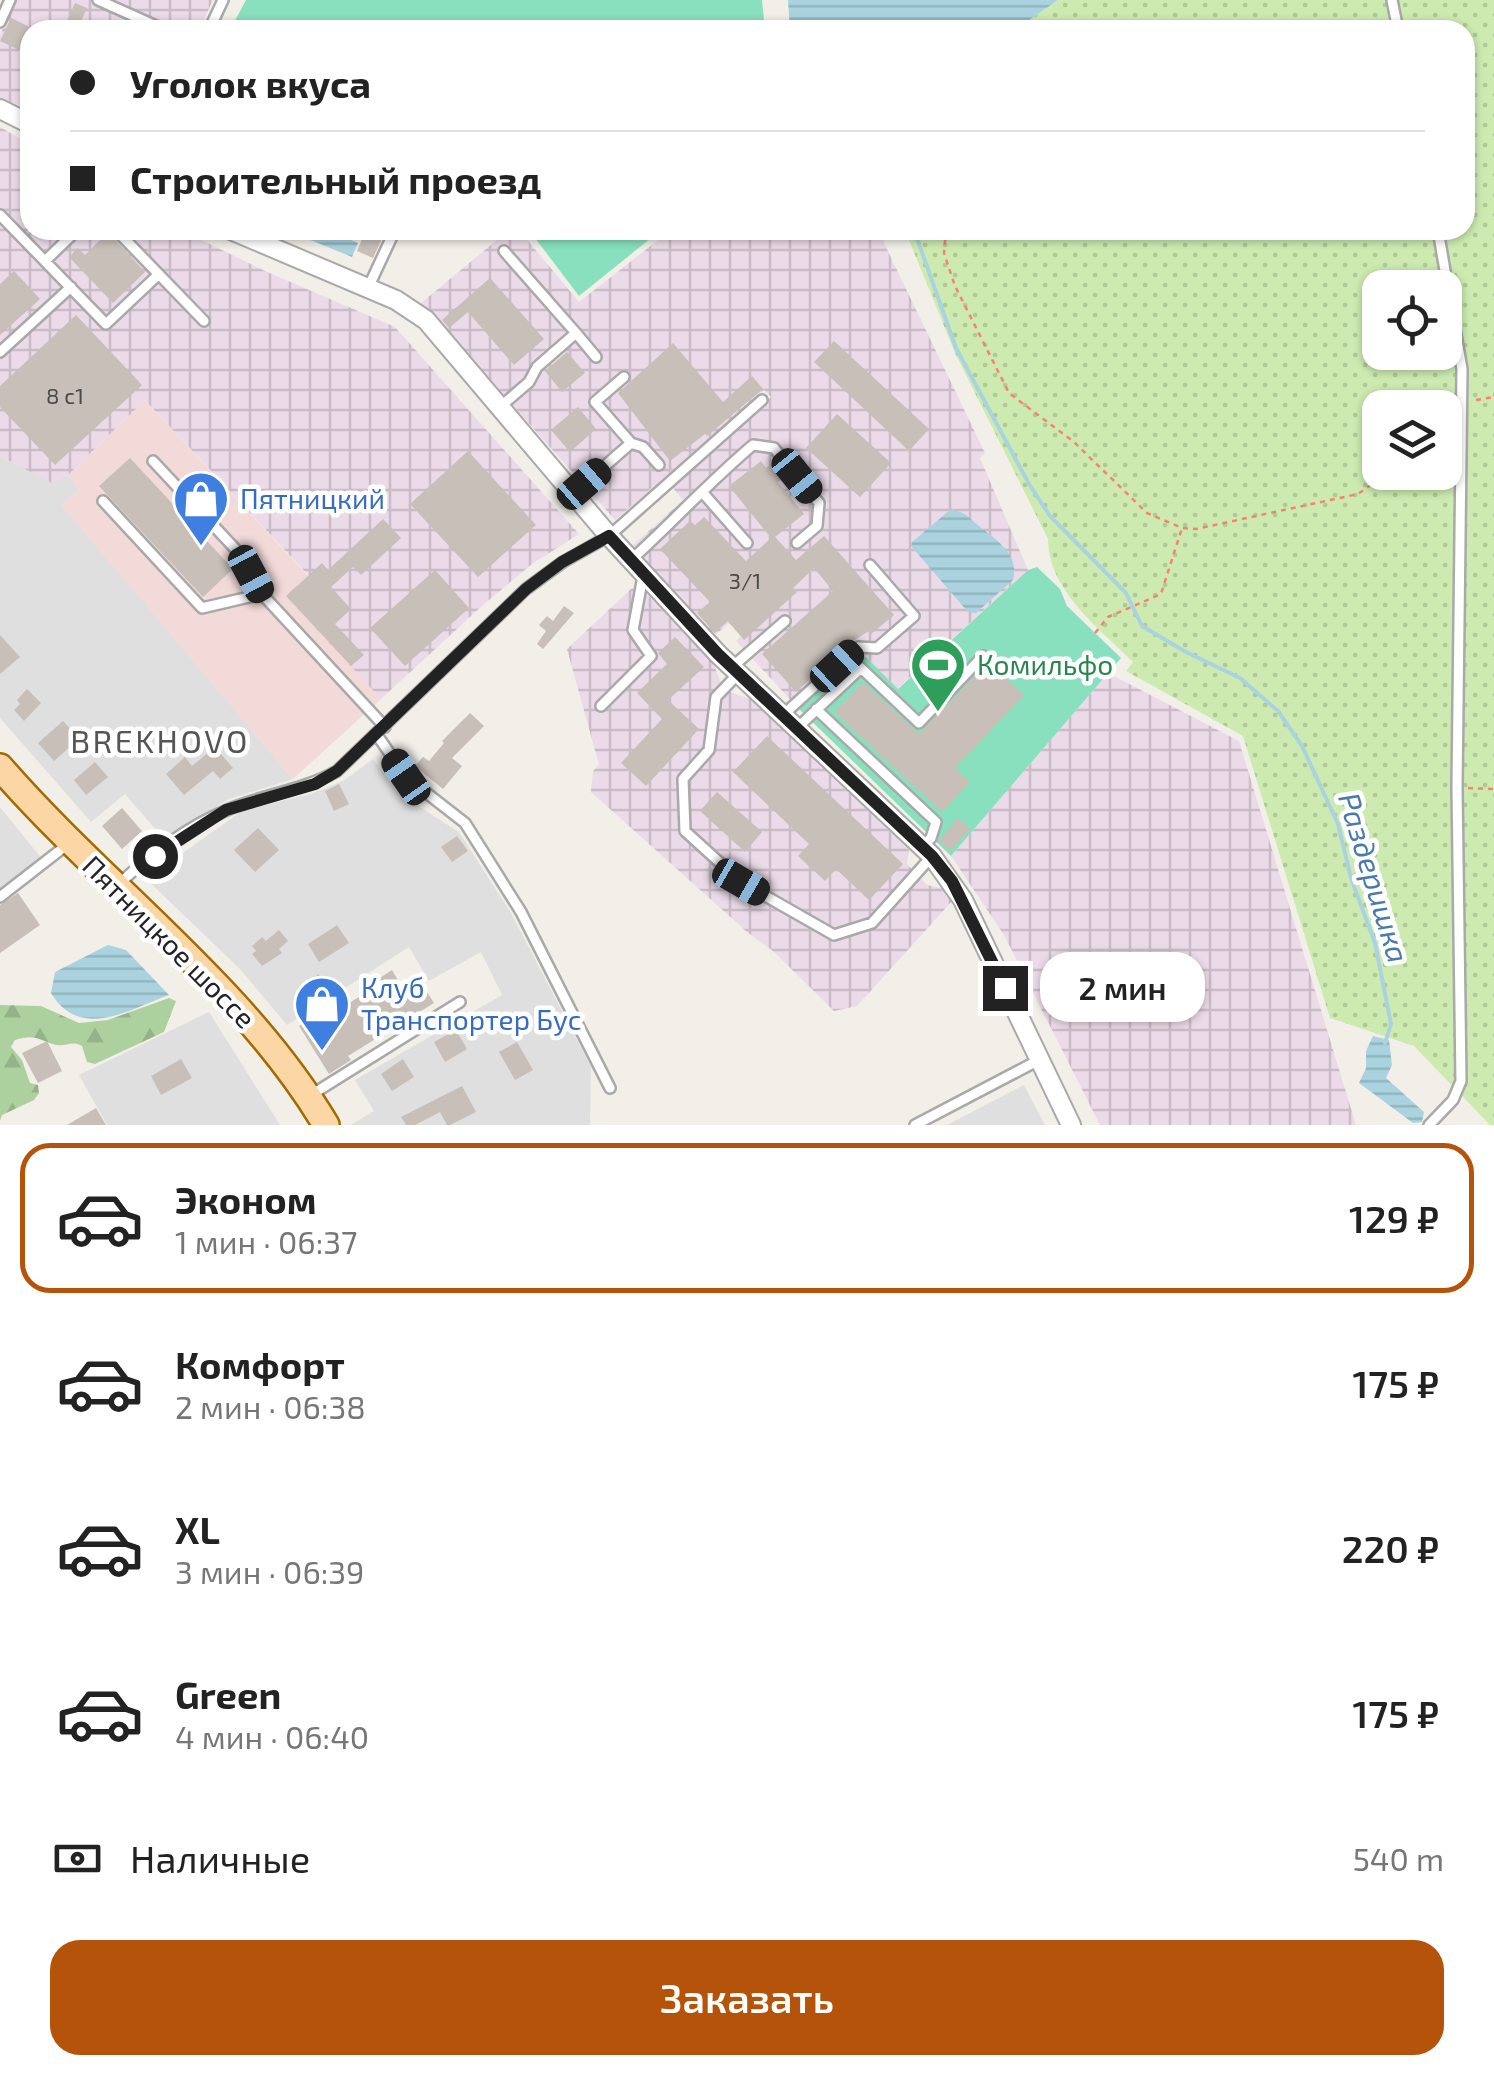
<!DOCTYPE html>
<html lang="ru">
<meta charset="utf-8">
<style>
body{margin:0;font-family:"Exo 2",sans-serif;background:#f2f2f2;color:#222;height:100vh;display:flex;flex-direction:column;font-size:38px;white-space:nowrap}
*{box-sizing:border-box;margin:0}
p{font-size:32px;color:#767676}
.icon{flex:none;width:55px;height:55px;fill:none;stroke:currentColor;stroke-width:2;stroke-linecap:round;stroke-linejoin:round}
.map{position:relative;height:1125px;overflow:hidden}
.sheet{display:flex;flex-direction:column;background:#fff;flex:1}
.sheet>*{flex:none}
.top-card{position:absolute;left:20px;top:20px;width:1455px;height:220px;border-radius:30px;box-shadow:0 2px 8px #0004;display:grid;align-content:center;height:220px;padding:0 50px;background:#fff}
.fabs{position:absolute;left:1362px;top:270px;display:grid;gap:20px}
.fabs a{display:grid;place-items:center;width:100px;height:100px;border-radius:20px;background:#fff;box-shadow:0 2px 8px #0004;font-size:50px}
.end{position:absolute;width:45px;height:45px;margin:-22px;border:12px solid #222;background:#fff;box-shadow:0 0 0 5px #fff}
.from{border-radius:50%}
.bubble{position:absolute;height:70px;border-radius:30px;background:#fff;box-shadow:0 2px 8px #0004;font-size:32px;font-weight:600;line-height:70px;text-align:center}
.car{position:absolute;width:30px;height:60px;margin:-30px -15px;border-radius:12px;box-shadow:0 0 8px 2px #0007;background:linear-gradient(#222 24%,#8ab4d8 0 40%,#222 0 76%,#8ab4d8 0 86%,#222 0)}
.top-card b{display:flex;align-items:center;gap:35px;height:95px;font-size:38px}
.top-card b+b{border-top:2px solid #e0e0e0}
.top-card i{width:25px;height:25px;background:#222}
ul{padding:18px 0 0;list-style:none}
li{display:flex;align-items:center;gap:30px;height:150px;margin:0 20px 15px;padding:0 30px;border:5px solid transparent;border-radius:30px}
li div{flex:1}
li b{display:block;font-size:38px}
li em{font-style:normal;font-weight:600}
li.selected{border-color:#b45309}
li>.icon{width:90px;height:90px;stroke-width:1.5}
.pay{display:flex;align-items:center;gap:25px;height:110px;padding:0 50px;font-size:38px}
.pay p{margin-inline-start:auto}
.action{display:flex;gap:20px;margin-top:auto;padding:20px 50px}
.action a{flex:1;height:115px;border-radius:30px;background:#b45309;color:#fff;font-size:40px;font-weight:600;line-height:115px;text-align:center}
.map>svg:first-child{display:block}
.residential{fill:#e0dfdf}
.commercial{fill:#f2dad9}
.industrial{fill:url(#industrial-grid)}
.grass{fill:url(#grass-dots);fill-rule:evenodd}
.forest{fill:url(#forest-firs)}
.pitch{fill:#88e0be}
.water{fill:url(#water-rules)}
.lines{fill:none;stroke-linecap:round;stroke-linejoin:round}
.stream{stroke:#aad3df;stroke-width:4}
.building{fill:#c7bfb8}
.service-casing{stroke:#a9a9a9;stroke-width:14}
.minor-casing{stroke:#a9a9a9;stroke-width:22}
.primary-casing{stroke:#a06b00;stroke-width:30}
.path{stroke:#fa8072;stroke-width:2.5;stroke-dasharray:5 5;stroke-linecap:butt}
.service{stroke:#fff;stroke-width:9}
.minor{stroke:#fff;stroke-width:18}
.primary{stroke:#fcd6a4;stroke-width:25}
.route{stroke:#222;stroke-width:12}
.labels{text-anchor:middle;stroke-width:9;stroke-linejoin:round;paint-order:stroke}
.number-label{font-size:22px;fill:#4b4948}
.shop-label{font-size:28px;fill:#366cbe;stroke:#fff;text-anchor:start}
.leisure-label{font-size:28px;fill:#27864d;stroke:#fff;text-anchor:start}
.street-label{font-size:28px;fill:#222;stroke:#fff}
.water-label{font-size:30px;font-style:italic;fill:#4a7aab;stroke:#fff}
.quarter-label{font-size:32px;letter-spacing:2.5px;fill:#555;stroke:#fff}
</style>
<div class="map">
<svg width="1494" height="1125" viewBox="0 0 1494 1125">
<defs>
<pattern id="industrial-grid" width="8" height="8" patternUnits="userSpaceOnUse" patternTransform="scale(2.5)"><rect width="8" height="8" fill="#ebdbe8"/><path d="M0 4h8M4 0v8" fill="none" stroke="#c9bcc7"/></pattern>
<pattern id="grass-dots" width="8" height="8" patternUnits="userSpaceOnUse" patternTransform="scale(2.5)"><rect width="8" height="8" fill="#cdebb0"/><path d="M2 2h.1M6 6h.1" fill="none" stroke="#b0c997" stroke-width="1.8" stroke-linecap="round"/></pattern>
<pattern id="forest-firs" width="22" height="20" patternUnits="userSpaceOnUse" patternTransform="scale(2.5)"><rect width="22" height="20" fill="#add19e"/><path d="M5 1l3.5 6h-7zM16 11l3.5 6h-7z" fill="#95b388"/></pattern>
<pattern id="water-rules" width="6" height="5" patternUnits="userSpaceOnUse" patternTransform="scale(2.5)"><rect width="6" height="5" fill="#aad3df"/><path d="M0 2.5h6" fill="none" stroke="#92b5bf"/></pattern>
</defs>
<rect width="100%" height="100%" fill="#f2efe9"/>
<!-- residential -->
<path class="residential" d="M0,456L52,482L68,475L79,490L62,505L293,779L229,799L163,838L125,794L91,822L0,718Z
M373,759L398,793L459,832L511,913L591,1067L590,1125H351L374,1111L355,1080L502,995L481,952L429,981L409,947L287,1025L240,969L146,879L242,811L313,793L343,781Z
M0,807L42,859L0,888Z
M209,1012L280,1125H107L79,1075Z
M1024,1085L1045,1125H947Z"/>
<!-- commercial -->
<path class="commercial" d="M145,400L308,576L286,596L381,699L293,779L61,505L79,490L68,475Z"/>
<!-- industrial -->
<path class="industrial" d="M14,0H213L199,30H30V114L0,98V35Z
M0,127L30,144V230H181L265,271L395,327L579,534L532,564L483,605L381,699L286,596L308,575L145,400L68,475L52,483L0,456Z
M509,230H519L579,302L671,230H884V243L985,453L980,458L1028,570L897,689L866,657H857L799,709L736,641L741,636L729,623L715,635L632,546L683,500L672,487L771,397L764,390L615,520L421,303Z
M632,588L648,595L714,665L721,683L732,693L751,699L909,850L907,864L927,885L942,888L953,900L857,1006L834,1011L773,951L747,932L591,792L593,771L599,765L567,649Z
M1108,673L1239,741L1356,1125H1100L1004,935L951,856Z"/>
<!-- grass -->
<path class="grass" d="M1058,0H1494V1125H1490L1414,1046L1330,1018L1243,736L1126,671L1133,662C1098,627 1048,590 1048,539L955,353L905,230H1465V30H1015ZM1380,288H1445V352H1380ZM1380,408H1445V472H1380Z"/>
<!-- forest -->
<path class="forest" d="M169,998L176,1001L164,1032L95,1064L87,1062L82,1046C71,1040 67,1047 56,1045C40,1041 36,1033 15,1040L11,1047L22,1060L30,1083L38,1085L39,1093L34,1100L2,1115L0,1121V1005L41,1006L79,1023L108,1020Z"/>
<!-- pitch -->
<path class="pitch" d="M246,0H762L765,30H230Z
M529,230H661L579,296Z
M1037,567L1060,589L1067,606L1121,658L951,856L799,709L857,657H866L898,689L1028,570Z"/>
<!-- water -->
<path class="water" d="M788,0H1058L1015,30H790Z
M286,230H328L358,243L352,257Z
M950,510C964,510 969,518 979,526C996,540 1020,554 1013,580L976,613L968,612L911,546L912,542Z
M108,945L126,950L169,995C128,1010 80,1041 51,993L55,972Z
M1373,1036L1389,1040L1392,1065L1386,1078L1424,1112L1422,1122L1413,1123L1359,1083L1366,1068V1051Z"/>
<g class="lines">
<!-- stream -->
<path class="stream" d="M914,230L956,348L1029,484L1050,516L1126,593L1142,626L1186,652L1240,678L1278,711L1302,746L1338,824L1351,878L1375,943L1391,1024L1385,1043"/>
</g>
<!-- building -->
<path class="building" d="M75,3L87,8L77,30H63Z
M11,18L30,27V55L0,41Z
M366,230H386L373,258L357,251Z
M108,232L145,272L113,303L69,257L78,248L85,255Z
M14,271L40,299L0,335V284Z
M490,278L544,339L514,365L468,312L449,328L442,320Z
M76,315L142,385L55,465L0,407V386Z
M834,341L929,429L909,451L814,362Z
M673,343L723,402L752,376L763,389L707,436L705,434L670,461L618,393Z
M567,352L585,373L562,392L545,371Z
M578,407L596,429L570,452L551,430Z
M837,414L891,463L860,497L806,448Z
M468,451L536,525L478,577L410,504Z
M130,458L233,569L203,597L99,486Z
M761,461L766,468L774,461L786,476L778,482L804,514L775,537L796,560L824,536L894,615L871,634L869,631L853,641L796,692L762,654L833,591L814,568L793,588L797,592L744,640L728,621L715,633L697,613L710,602L660,549L690,521L695,525L704,517L746,561L771,538L729,486Z
M383,519L401,538L361,575L353,567L331,587L351,609L335,624L364,655L351,666L286,596L322,563L328,570Z
M435,570L469,608L405,666L370,628Z
M564,606L574,613L543,649L537,644L546,631L539,625L547,616L553,621Z
M0,635L20,657L0,674Z
M675,637L704,667L668,700L699,729L646,786L621,763L662,719L637,693L667,664L658,653Z
M988,662L1024,695L955,768L970,782L942,812L834,712L863,682L919,734Z
M27,689L41,703L24,721L14,710L20,704L17,700Z
M470,713L484,726L452,758L462,766L443,789L415,766L423,757L429,761L444,743L442,741Z
M63,721L79,739L54,761L38,743Z
M767,736L903,864L869,900L836,869L825,881L798,856L809,844L733,772Z
M215,747L233,768L220,779L213,771L184,795L166,774L185,757L192,766Z
M95,762L108,777L86,795L74,780Z
M339,784L349,804L334,811L325,791Z
M717,792L762,832L745,852L700,811Z
M122,808L142,831L122,849L102,826Z
M958,818L971,829L950,851L939,840Z
M258,828L279,850L255,872L234,850Z
M457,836L468,851L452,862L441,847Z
M18,893L40,925L0,953V905Z
M337,925L349,943L319,962L308,944Z
M279,930L288,941L279,949L282,953L262,966L252,954L256,951L252,946L262,937L266,941Z
M392,970L406,994L422,984L434,1003L348,1056L351,1060L329,1074L299,1026L318,1014L302,991L318,974L337,1001L332,1005L336,1011L367,992L364,988Z
M456,1030L467,1049L445,1062L434,1042Z
M47,1041L62,1071L38,1083L22,1053Z
M517,1042L533,1070L515,1080L499,1052Z
M181,1059L192,1078L161,1095L151,1076Z
M403,1059L414,1077L392,1091L381,1074Z
M462,1086L476,1112L450,1125H447L440,1112L415,1125H406L401,1117Z
M96,1108L106,1125H67Z"/>
<g class="lines">
<!-- service casing -->
<g class="service-casing">
<path id="service" d="M98,0L165,30
M1392,0L1398,30
M0,22L10,0
M209,30L223,0
M0,215L106,324L159,274
M116,230L204,321
M45,261L77,230
M368,288L395,230
M576,333L596,357
M0,352L71,287
M500,407L529,382L537,367L576,333L504,251
M631,443L643,447L659,465
M153,461L240,554L262,594L385,727
M703,493L747,543
M573,494L631,443L595,402L624,377
M103,501L202,608L262,594
M631,560C673,522 710,481 753,445L774,448L819,503L817,526L797,543
M732,667L785,621
M739,673L716,697L709,750L683,779L685,831L741,882L834,935L872,923L932,856
M601,706L651,656L633,630L643,576
M816,709L936,822L931,838L922,847
M783,715L858,647L877,648L914,616L870,565
M797,728L861,668L919,723L983,656
M377,735L406,777L465,823L521,912L610,1088
M118,885C148,856 189,826 227,810C264,794 302,791 337,771L526,589L563,562L609,536L762,400
M0,897L68,844
M311,1095L460,1002
M915,1125L1039,1060
M1429,1125L1453,1100L1461,1081L1457,787L1462,369L1438,230"/>
</g>
<!-- minor casing -->
<g class="minor-casing">
<path id="minor" d="M0,109L30,124
M231,230L396,300L426,320L609,536L718,654L932,856L963,900L1071,1125"/>
</g>
<!-- primary casing -->
<g class="primary-casing">
<path id="primary" d="M0,767C105,888 244,987 326,1125"/>
</g>
<!-- path -->
<path class="path" d="M946,230L944,253L955,286L1009,393L1074,442L1147,513L1182,528L1196,529L1358,494L1389,472
M1476,400L1494,397
M1095,633L1108,617L1161,594L1182,528
M1468,788L1494,789"/>
<!-- service -->
<use href="#service" class="service"/>
<!-- minor -->
<use href="#minor" class="minor"/>
<!-- primary -->
<use href="#primary" class="primary"/>
</g>
<g class="lines">
<!-- route -->
<path class="route" d="M155,856L226,810L315,784L337,771L526,589L562,562L609,536L718,654L932,856L952,881L1005,988"/>
</g>
<!-- icons -->
<defs>
<g id="shop-pin" transform="scale(2.875)"><path d="M0 17L-7.5 6A9.5 9.5 0 1 1 7.5 6Z" fill="#3f7fe0" stroke="#fff"/><path d="M-5-2.5h2.3a2.7 3.5 0 0 1 5.4 0H5L5.5 6h-11ZM-1.5-2.5h3a1.5 2.3 0 0 0-3 0Z" fill="#fff"/></g>
<g id="stadium-pin" transform="scale(2.875)"><path d="M0 17L-7.5 6A9.5 9.5 0 1 1 7.5 6Z" fill="#2e9e5b" stroke="#fff"/><path d="M0-5a6.5 5 0 1 0 0 10a6.5 5 0 1 0 0-10ZM-3.5-1.8h7v3.6h-7Z" fill="#fff"/></g>
</defs>
<g fill-rule="evenodd">
<use href="#shop-pin" x="201" y="499"/>
<use href="#stadium-pin" x="938" y="665"/>
<use href="#shop-pin" x="322" y="1004"/>
</g>
<g class="labels">
<!-- number labels -->
<g class="number-label">
<text x="65" y="404">8 с1</text>
<text x="745" y="589">3/1</text>
</g>
<!-- shop labels -->
<g class="shop-label">
<text x="240" y="509">Пятницкий</text>
<text x="361" y="998">Клуб<tspan x="361" dy="32">Транспортер Бус</tspan></text>
</g>
<!-- leisure labels -->
<g class="leisure-label">
<text x="977" y="675">Комильфо</text>
</g>
<!-- street labels -->
<g class="street-label">
<text transform="translate(169 942) rotate(45)" y="10">Пятницкое шоссе</text>
</g>
<!-- water labels -->
<g class="water-label">
<text transform="translate(1373 878) rotate(73)" y="10">Раздеришка</text>
</g>
<!-- quarter labels -->
<g class="quarter-label">
<text x="160" y="753">BREKHOVO</text>
</g>
</g>
</svg>
<div class="fabs">
<a><svg class="icon" aria-label="locate" viewBox="0 0 24 24"><circle cx="12" cy="12" r="6"/><path d="M12 2v4M12 18v4M2 12h4M18 12h4"/></svg></a>
<a><svg class="icon" aria-label="layers" viewBox="0 0 24 24"><path d="M12 4l9 5-9 5-9-5zM3 14l9 5 9-5"/></svg></a>
</div>
<i class="end from" style="left:155px;top:856px"></i>
<i class="end" style="left:1005px;top:988px"></i>
<div class="bubble" style="left:1040px;top:952px;width:165px">2 мин</div>
<i class="car" style="left:797px;top:476px;rotate:141deg"></i>
<i class="car" style="left:584px;top:484px;rotate:49deg"></i>
<i class="car" style="left:251px;top:574px;rotate:152deg"></i>
<i class="car" style="left:837px;top:666px;rotate:47deg"></i>
<i class="car" style="left:406px;top:777px;rotate:325deg"></i>
<i class="car" style="left:741px;top:882px;rotate:120deg"></i>
<div class="top-card">
<b><i class="from"></i>Уголок вкуса</b>
<b><i></i>Строительный проезд</b>
</div>
</div>
<section class="sheet">
<ul>
<li class="selected"><svg class="icon" aria-label="car" viewBox="0 0 24 24"><path d="M5 17H2v-5l4-1 3-4h7l3 4 3 1v5h-3M9 17h6M6 11h13"/><circle cx="7" cy="17" r="2"/><circle cx="17" cy="17" r="2"/></svg><div><b>Эконом</b><p>1 мин · 06:37</p></div><em>129 ₽</em></li>
<li><svg class="icon" aria-label="car" viewBox="0 0 24 24"><path d="M5 17H2v-5l4-1 3-4h7l3 4 3 1v5h-3M9 17h6M6 11h13"/><circle cx="7" cy="17" r="2"/><circle cx="17" cy="17" r="2"/></svg><div><b>Комфорт</b><p>2 мин · 06:38</p></div><em>175 ₽</em></li>
<li><svg class="icon" aria-label="car" viewBox="0 0 24 24"><path d="M5 17H2v-5l4-1 3-4h7l3 4 3 1v5h-3M9 17h6M6 11h13"/><circle cx="7" cy="17" r="2"/><circle cx="17" cy="17" r="2"/></svg><div><b>XL</b><p>3 мин · 06:39</p></div><em>220 ₽</em></li>
<li><svg class="icon" aria-label="car" viewBox="0 0 24 24"><path d="M5 17H2v-5l4-1 3-4h7l3 4 3 1v5h-3M9 17h6M6 11h13"/><circle cx="7" cy="17" r="2"/><circle cx="17" cy="17" r="2"/></svg><div><b>Green</b><p>4 мин · 06:40</p></div><em>175 ₽</em></li>
</ul>
<div class="pay"><svg class="icon" aria-label="cash" viewBox="0 0 24 24"><path d="M3 7h18v10H3z"/><circle cx="12" cy="12" r="2"/></svg>Наличные<p>540 m</p></div>
<div class="action"><a>Заказать</a></div>
</section>
